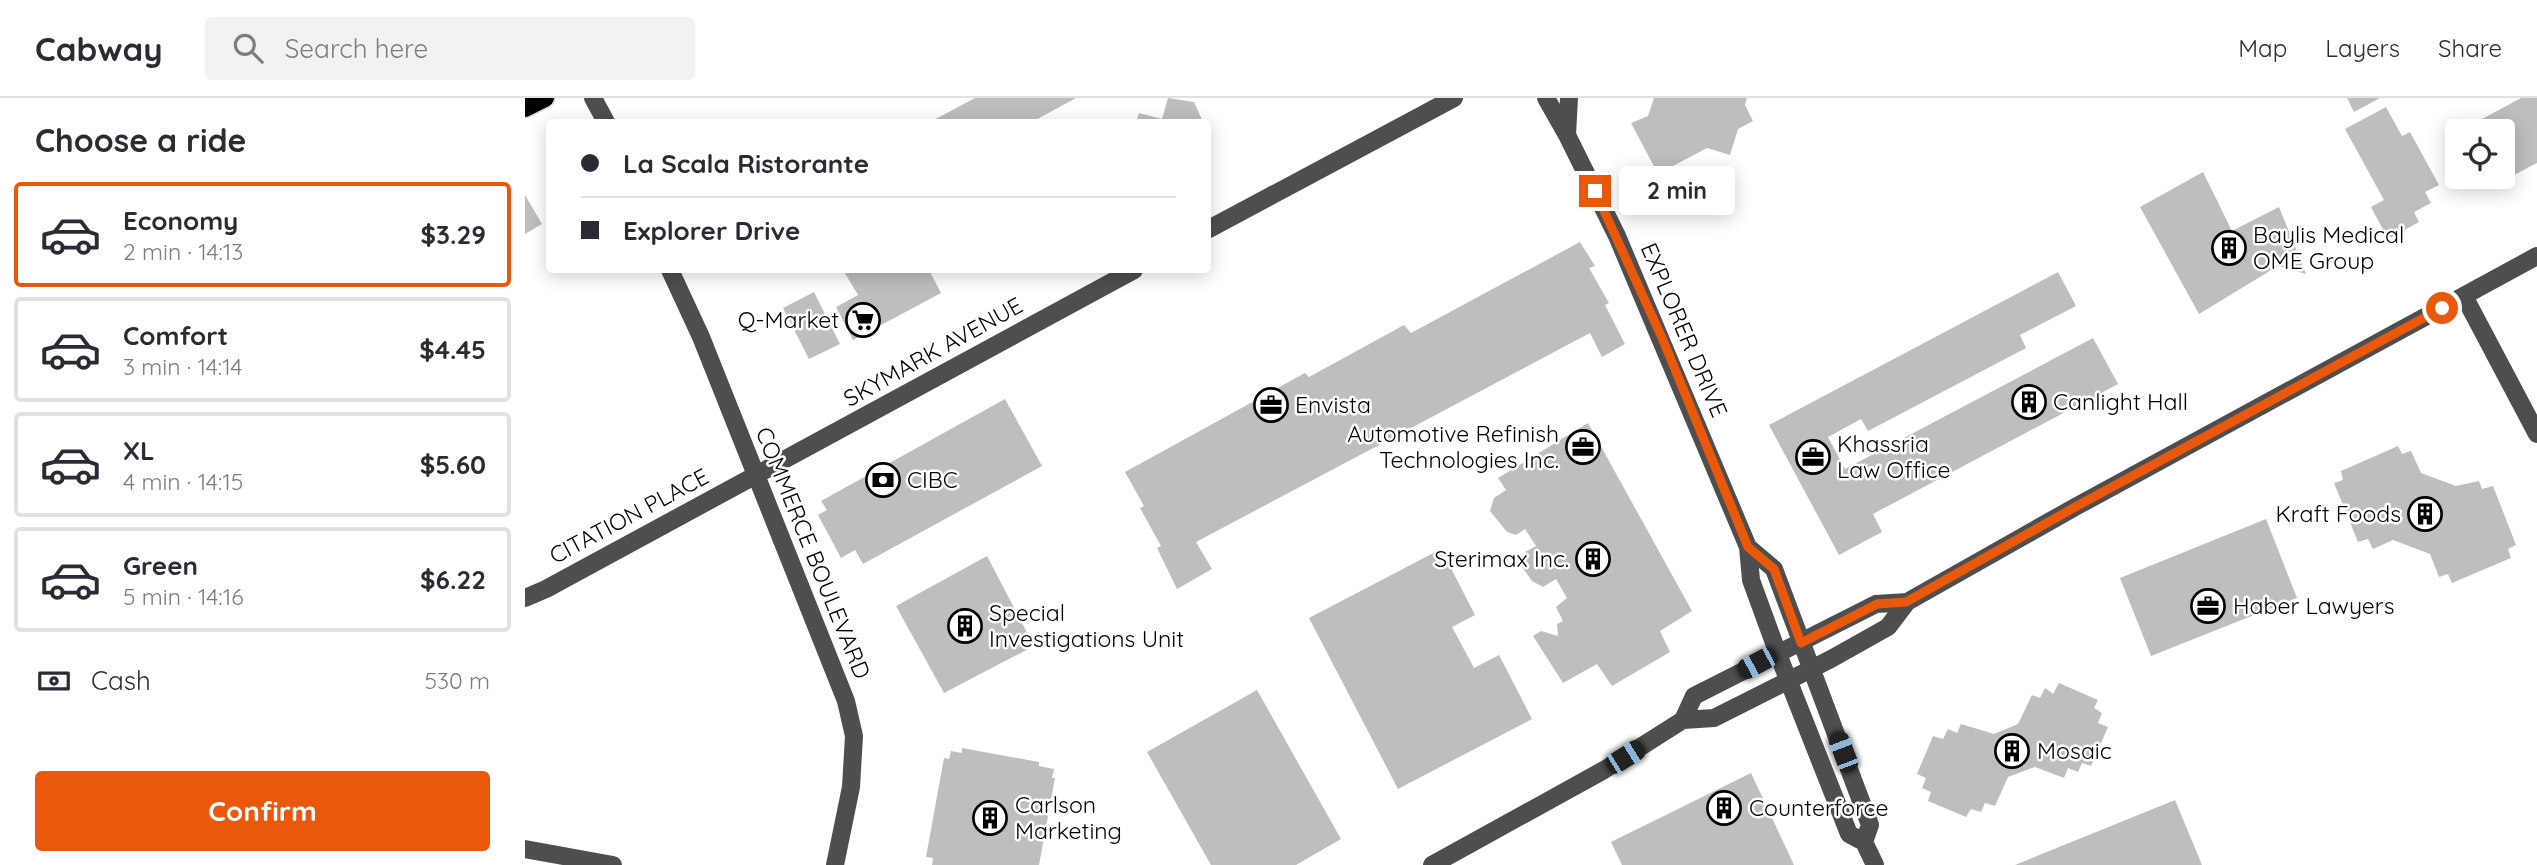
<!DOCTYPE html>
<meta charset="utf-8">
<style>
body{margin:0;font-family:Quicksand,sans-serif;background:#f2f2f3;color:#2b2b33;height:100vh;display:flex;flex-direction:column;font-size:26px;white-space:nowrap}
*{box-sizing:border-box;margin:0}
p{font-size:23px;color:#7c7c81}
.icon{flex:none;width:38px;height:38px;fill:none;stroke:currentColor;stroke-width:2;stroke-linecap:round;stroke-linejoin:round}
.map{position:relative;flex:1;overflow:hidden}
.drawer{display:flex;flex-direction:column;background:#fff;width:525px}
.drawer>*{flex:none}
.guide{position:absolute;left:21px;top:21px;width:665px;height:154px;border-radius:7px;box-shadow:0 4px 18px #0003;display:grid;align-content:center;height:154px;padding:0 35px;background:#fff}
.fabs{position:absolute;left:1920px;top:21px;display:grid;gap:14px}
.fabs a{display:grid;place-items:center;width:70px;height:70px;border-radius:7px;background:#fff;box-shadow:0 4px 18px #0003;font-size:35px}
.end{position:absolute;width:32px;height:32px;margin:-16px;border:9px solid #ea580c;background:#fff;box-shadow:0 0 0 4px #fff}
.from{border-radius:50%}
.bubble{position:absolute;height:49px;border-radius:7px;background:#fff;box-shadow:0 4px 18px #0003;font-size:23px;font-weight:700;line-height:49px;text-align:center}
.car{position:absolute;width:21px;height:42px;margin:-21px -10px;border-radius:9px;box-shadow:0 0 5px 2px #0007;background:linear-gradient(#222 24%,#8ab4d8 0 40%,#222 0 76%,#8ab4d8 0 86%,#222 0)}
.guide b{display:flex;align-items:center;gap:24px;height:66px;font-size:26px}
.guide b+b{border-top:2px solid #e1e1e2}
.guide i{width:18px;height:18px;background:#2b2b33}
ul{padding:0;list-style:none}
li{display:flex;align-items:center;gap:21px;height:105px;margin:0 14px 10px;padding:0 21px;border:4px solid #e1e1e2;border-radius:7px}
li div{flex:1}
li b{display:block;font-size:26px}
li em{font-style:normal;font-weight:700}
li.active{border-color:#ea580c}
li>.icon{width:63px;height:63px;stroke-width:1.5}
h2{padding:0 35px;font-size:32px;line-height:84px}
.pay{display:flex;align-items:center;gap:18px;height:77px;padding:0 35px;font-size:26px}
.pay p{margin-inline-start:auto}
.action{display:flex;gap:14px;margin-top:auto;padding:14px 35px}
.action a{flex:1;height:80px;border-radius:7px;background:#ea580c;color:#fff;font-size:28px;font-weight:700;line-height:80px;text-align:center}
header{display:flex;align-items:center;gap:42px;box-sizing:border-box;height:98px;padding:0 35px;background:#fff;border-bottom:2px solid #e1e1e2}
header strong{font-size:33px}
nav{display:flex;gap:38px;margin-inline-start:auto;font-size:24px}
.search{width:490px;height:63px;background:#f2f2f3;display:flex;align-items:center;gap:18px;box-sizing:border-box;padding:0 24px;border-radius:7px;color:#7c7c81;font-size:26px}
main{display:flex;flex:1;min-height:0}
.map>svg:first-child{display:block}
.building{fill:#bebebe}
.lines{fill:none;stroke-linecap:round;stroke-linejoin:round}
.major-casing{stroke:#dbdbdb;stroke-width:21}
.minor{stroke:#4e4e4e;stroke-width:18}
.major{stroke:#000;stroke-width:18}
.route{stroke:#ea580c;stroke-width:9}
.labels{text-anchor:middle;stroke-width:5;stroke-linejoin:round;paint-order:stroke}
.poi-label{font-size:23px;fill:#000;stroke:#fff;text-anchor:start}
.street-label{font-size:23px;fill:#000;stroke:#fff}
</style>
<header>
<strong>Cabway</strong>
<div class="search"><svg class="icon" aria-label="search" viewBox="0 0 24 24"><circle cx="10" cy="10" r="6"/><path d="M15 15l6 6"/></svg>Search here</div>
<nav><a>Map</a><a>Layers</a><a>Share</a></nav>
</header>
<main>
<section class="drawer">
<h2>Choose a ride</h2>
<ul>
<li class="active"><svg class="icon" aria-label="car" viewBox="0 0 24 24"><path d="M5 17H2v-5l4-1 3-4h7l3 4 3 1v5h-3M9 17h6M6 11h13"/><circle cx="7" cy="17" r="2"/><circle cx="17" cy="17" r="2"/></svg><div><b>Economy</b><p>2 min · 14:13</p></div><em>$3.29</em></li>
<li><svg class="icon" aria-label="car" viewBox="0 0 24 24"><path d="M5 17H2v-5l4-1 3-4h7l3 4 3 1v5h-3M9 17h6M6 11h13"/><circle cx="7" cy="17" r="2"/><circle cx="17" cy="17" r="2"/></svg><div><b>Comfort</b><p>3 min · 14:14</p></div><em>$4.45</em></li>
<li><svg class="icon" aria-label="car" viewBox="0 0 24 24"><path d="M5 17H2v-5l4-1 3-4h7l3 4 3 1v5h-3M9 17h6M6 11h13"/><circle cx="7" cy="17" r="2"/><circle cx="17" cy="17" r="2"/></svg><div><b>XL</b><p>4 min · 14:15</p></div><em>$5.60</em></li>
<li><svg class="icon" aria-label="car" viewBox="0 0 24 24"><path d="M5 17H2v-5l4-1 3-4h7l3 4 3 1v5h-3M9 17h6M6 11h13"/><circle cx="7" cy="17" r="2"/><circle cx="17" cy="17" r="2"/></svg><div><b>Green</b><p>5 min · 14:16</p></div><em>$6.22</em></li>
</ul>
<div class="pay"><svg class="icon" aria-label="cash" viewBox="0 0 24 24"><path d="M3 7h18v10H3z"/><circle cx="12" cy="12" r="2"/></svg>Cash<p>530 m</p></div>
<div class="action"><a>Confirm</a></div>
</section>
<div class="map">
<svg width="2012" height="767" viewBox="0 0 2012 767">
<rect width="100%" height="100%" fill="#fff"/>
<!-- building -->
<path class="building" d="M450,0H551L507,24H405Z
M643,0L669,4L678,24H611L614,15L637,21Z
M1129,0H1222L1220,7L1228,23L1213,31L1205,57L1182,50L1133,76L1106,25L1123,18Z
M1822,0H1855L1829,14Z
M1996,0H2012V65L1974,85L1971,79H1978V33H1946L1944,28Z
M1861,9L1877,38L1885,34L1914,87L1900,94L1906,105L1889,114L1894,124L1863,141L1846,109L1859,102L1820,31Z
M1678,74L1707,133L1754,109L1781,176L1753,168L1674,216L1615,109Z
M0,97L17,126L0,136Z
M1055,144L1070,168L1064,170L1084,205L1080,207L1100,246L1077,259L1065,235L671,444L687,471L652,491L632,450L636,448L615,410L619,408L600,374L780,275L784,279L879,227L886,235Z
M318,172H404L416,195L328,242L311,209L333,197Z
M1533,174L1551,208L1495,237L1501,250L1343,333L1336,321L1303,339L1320,371L1568,240L1593,286L1348,416L1357,434L1314,457L1244,327Z
M289,194L315,246L284,261L258,210Z
M480,301L517,368L338,466L330,452L316,460L293,417L302,412L296,403Z
M1063,325L1167,513L1135,533L1145,554L1087,588L1072,566L1038,585L1008,538L1016,533L1033,538L1032,526L1038,523L1031,509L1042,500L1031,481L1018,489L1007,483L997,469L1000,454L1011,448L1000,431L991,437L982,434L965,413L969,400L981,392L973,380Z
M1873,348L1877,356L1886,353L1896,375L1931,388L1954,383L1957,391L1968,388L1991,447L1983,451L1986,460L1927,485L1923,476L1914,479L1905,456L1868,442L1848,451L1843,441L1833,444L1809,385L1818,382L1816,373Z
M1741,421L1772,500L1626,558L1595,480Z
M916,451L950,517L927,529L949,570L974,557L1007,621L873,691L784,520Z
M462,458L509,548L419,595L371,508Z
M1534,585L1573,602L1569,610L1577,615L1573,625L1583,629L1566,668L1557,665L1553,674L1543,670L1539,680L1510,669L1483,679L1470,708L1460,705L1456,714L1446,711L1441,719L1403,703L1406,694L1397,690L1401,680L1392,676L1408,638L1418,641L1423,631L1432,635L1436,626L1469,636L1493,626L1507,597L1515,600L1520,590L1528,596Z
M732,592L816,741L771,767H686L622,654Z
M437,650L514,664V668L529,671L527,680H530L514,767H407L408,760L401,759L419,660L424,661L426,653L437,655Z
M1226,675L1269,767H1097L1086,744Z
M1650,702L1677,767H1490Z"/>
<g class="lines">
<!-- major casing -->
<g class="major-casing">
<path id="major" d="M0,10L20,0"/>
</g>
<!-- minor -->
<path class="minor" d="M68,0L81,24
M1021,0L1042,37L1092,138L1223,449L1226,482L1253,556L1324,736L1339,744L1350,767
M1042,37L1044,0
M682,132L929,0
M145,172L176,239L321,603L329,638L326,689L310,767
M1939,198L2012,336
M1223,449L1249,471L1345,727L1339,744
M0,500L21,491L609,172
M1158,622L1169,598L1351,506L1382,504L1552,408L2012,158
M0,751L88,767
M907,767L1079,672L1158,622L1189,620L1306,561L1363,529L1382,504"/>
<!-- major -->
<use href="#major" class="major"/>
</g>
<g class="lines">
<!-- route -->
<path class="route" d="M1070,93L1138,242L1223,449L1249,471L1276,545L1352,506L1381,504L1552,408L1917,210"/>
</g>
<!-- icons -->
<defs>
<g id="building-ring" transform="scale(1.75)"><circle r="9.5" fill="#fff" stroke="#000" stroke-width="1.5"/><path d="M-4-6H4V6H1V3H-1V6H-4ZM-2.5-4.3h1.7v1.8h-1.7ZM.8-4.3h1.7v1.8H.8ZM-2.5-1h1.7V.8h-1.7ZM.8-1h1.7V.8H.8Z" fill="#000"/></g>
<g id="supermarket-ring" transform="scale(1.75)"><circle r="9.5" fill="#fff" stroke="#000" stroke-width="1.5"/><path d="M-6-5.5h2.5l.6 2H6L4.5 2H-2.5L-4.4-4H-6ZM-1.5 3.2a1.3 1.3 0 1 0 .1 0ZM3 3.2a1.3 1.3 0 1 0 .1 0Z" fill="#000"/></g>
<g id="office-ring" transform="scale(1.75)"><circle r="9.5" fill="#fff" stroke="#000" stroke-width="1.5"/><path d="M-6-3h4V-5.5h4V-3h4V5H-6ZM-1-4.5V-3h2v-1.5ZM-6 0V1H6V0Z" fill="#000"/></g>
<g id="bank-ring" transform="scale(1.75)"><circle r="9.5" fill="#fff" stroke="#000" stroke-width="1.5"/><path d="M-6-4H6V4H-6ZM0-2.3a2.3 2.3 0 1 0 0 4.6a2.3 2.3 0 1 0 0-4.6Z" fill="#000"/></g>
</defs>
<g fill-rule="evenodd">
<use href="#building-ring" x="1704" y="150"/>
<use href="#supermarket-ring" x="338" y="222"/>
<use href="#building-ring" x="1504" y="304"/>
<use href="#office-ring" x="746" y="307"/>
<use href="#office-ring" x="1058" y="349"/>
<use href="#office-ring" x="1288" y="359"/>
<use href="#bank-ring" x="358" y="382"/>
<use href="#building-ring" x="1900" y="416"/>
<use href="#building-ring" x="1068" y="461"/>
<use href="#office-ring" x="1683" y="508"/>
<use href="#building-ring" x="440" y="528"/>
<use href="#building-ring" x="1487" y="653"/>
<use href="#building-ring" x="1199" y="710"/>
<use href="#building-ring" x="465" y="720"/>
</g>
<g class="labels">
<!-- poi labels -->
<g class="poi-label">
<text x="1728" y="145">Baylis Medical<tspan x="1728" dy="26">OME Group</tspan></text>
<text x="314" y="230" text-anchor="end">Q-Market</text>
<text x="1528" y="312">Canlight Hall</text>
<text x="770" y="315">Envista</text>
<text x="1034" y="344" text-anchor="end">Automotive Refinish<tspan x="1034" dy="26">Technologies Inc.</tspan></text>
<text x="1312" y="354">Khassria<tspan x="1312" dy="26">Law Office</tspan></text>
<text x="382" y="390">CIBC</text>
<text x="1876" y="424" text-anchor="end">Kraft Foods</text>
<text x="1044" y="469" text-anchor="end">Sterimax Inc.</text>
<text x="1708" y="516">Haber Lawyers</text>
<text x="464" y="523">Special<tspan x="464" dy="26">Investigations Unit</tspan></text>
<text x="1512" y="661">Mosaic</text>
<text x="490" y="715">Carlson<tspan x="490" dy="26">Marketing</tspan></text>
<text x="1224" y="718">Counterforce</text>
</g>
<!-- street labels -->
<g class="street-label">
<text transform="translate(1159 232) rotate(67)" y="8">EXPLORER DRIVE</text>
<text transform="translate(408 254) rotate(-29)" y="8">SKYMARK AVENUE</text>
<text transform="translate(104 418) rotate(-28)" y="8">CITATION PLACE</text>
<text transform="translate(288 455) rotate(68)" y="8">COMMERCE BOULEVARD</text>
</g>
</g>
</svg>
<div class="fabs">
<a><svg class="icon" aria-label="locate" viewBox="0 0 24 24"><circle cx="12" cy="12" r="6"/><path d="M12 2v4M12 18v4M2 12h4M18 12h4"/></svg></a>
</div>
<i class="end from" style="left:1917px;top:210px"></i>
<i class="end" style="left:1070px;top:93px"></i>
<div class="bubble" style="left:1094px;top:68px;width:116px">2 min</div>
<i class="car" style="left:1232px;top:565px;rotate:242deg"></i>
<i class="car" style="left:1318px;top:654px;rotate:339deg"></i>
<i class="car" style="left:1100px;top:659px;rotate:58deg"></i>
<div class="guide">
<b><i class="from"></i>La Scala Ristorante</b>
<b><i></i>Explorer Drive</b>
</div>
</div>
</main>
